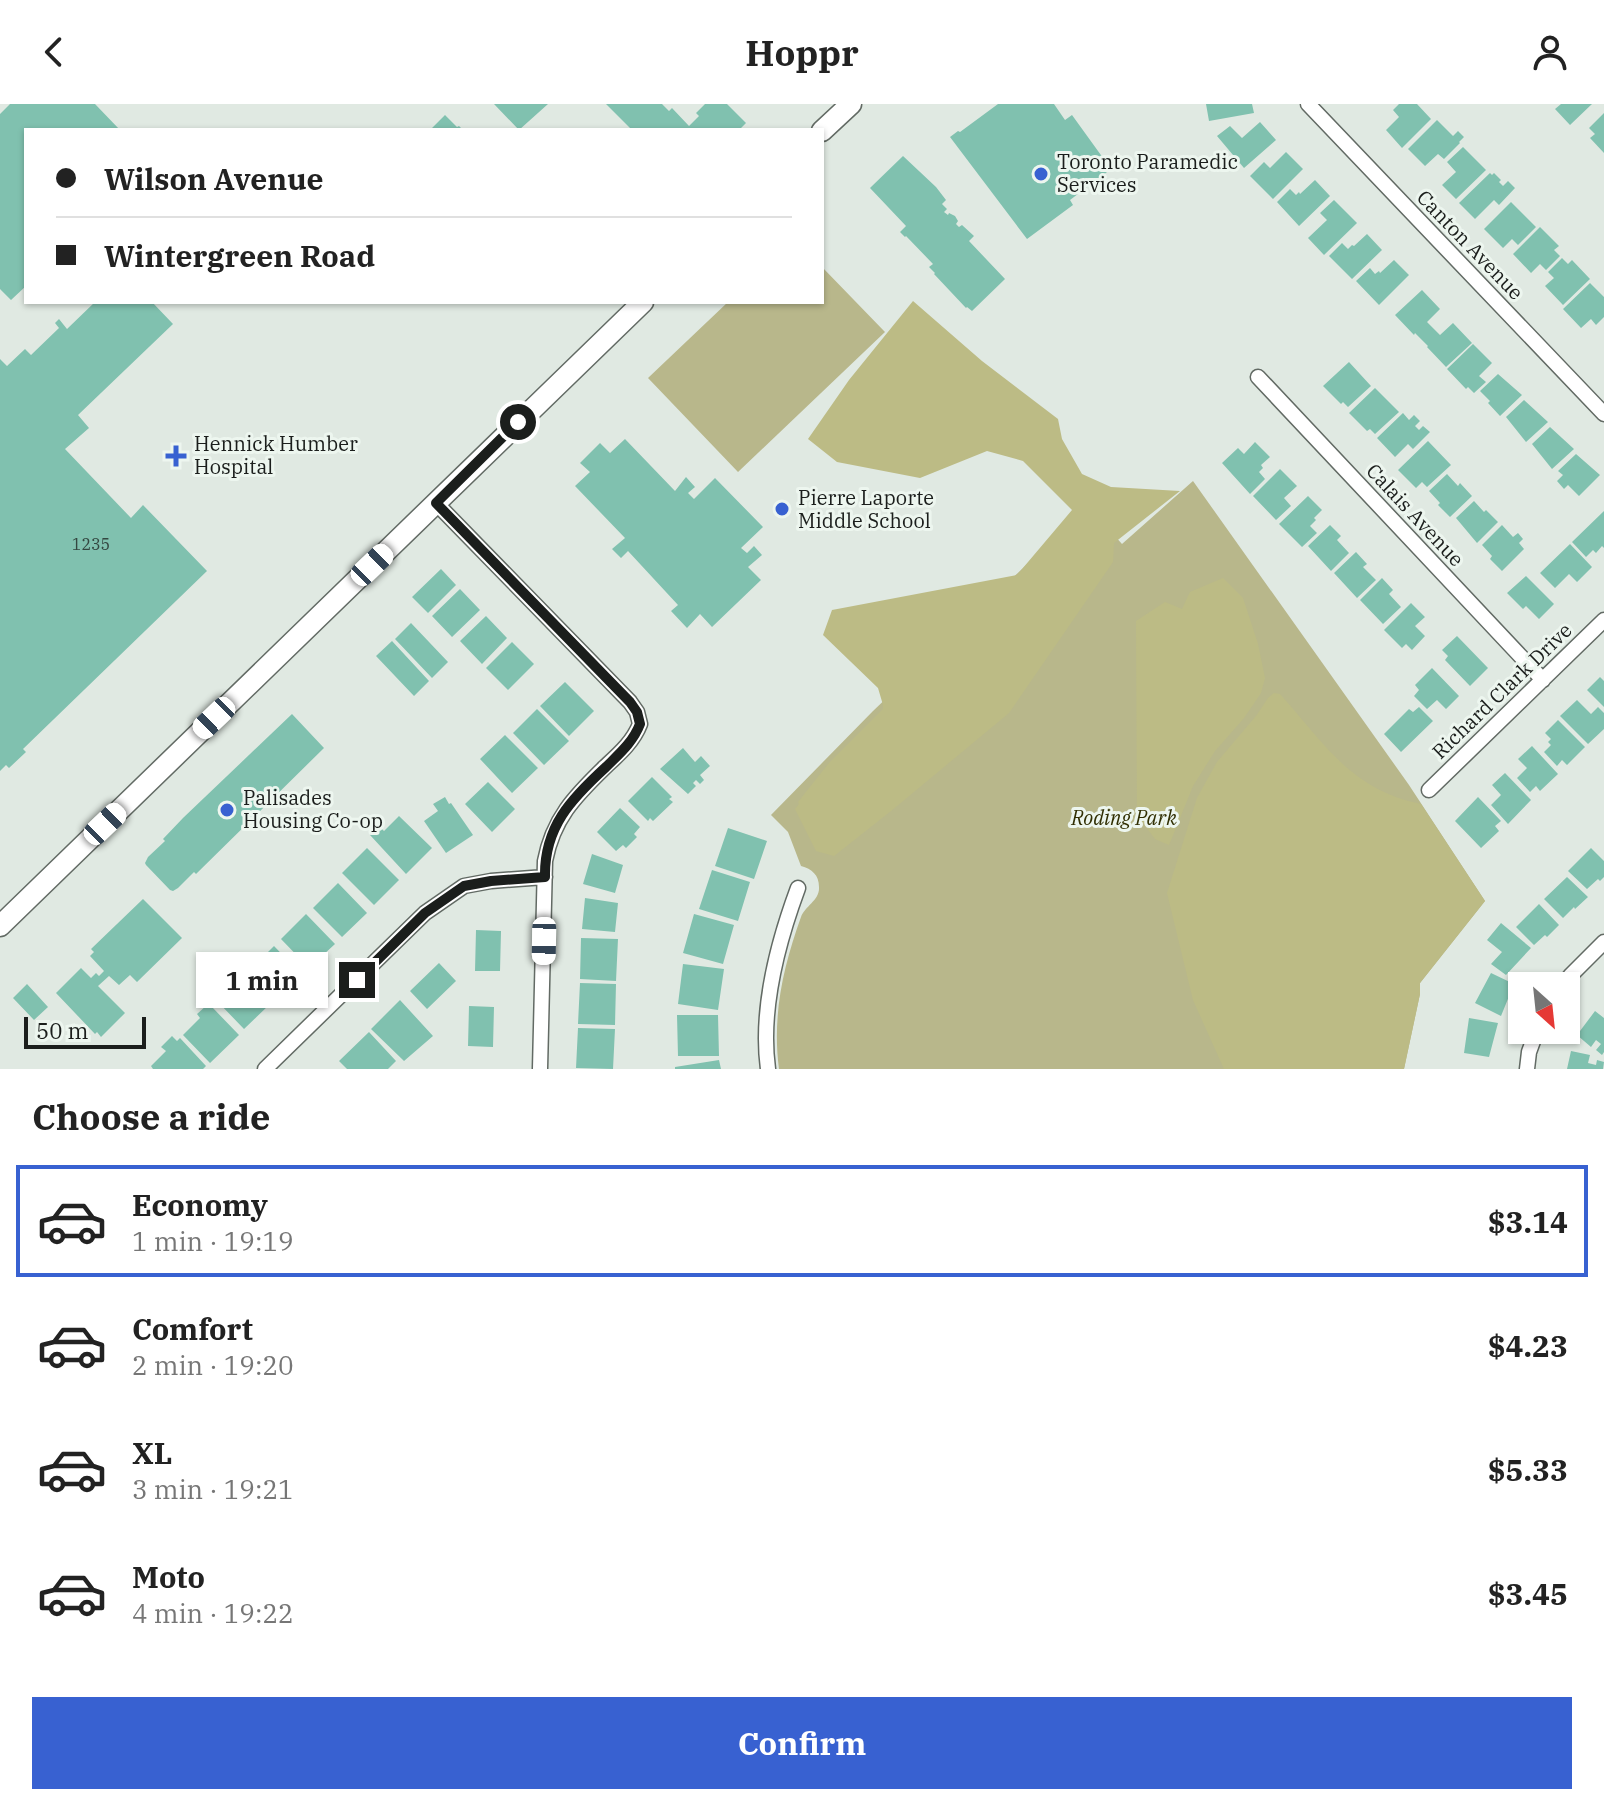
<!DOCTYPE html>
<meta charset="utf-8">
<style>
body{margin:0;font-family:"IBM Plex Serif",serif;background:#f6f6f6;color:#222;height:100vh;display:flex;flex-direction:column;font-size:30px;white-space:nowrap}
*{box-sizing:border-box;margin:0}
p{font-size:26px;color:#767676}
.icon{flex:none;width:44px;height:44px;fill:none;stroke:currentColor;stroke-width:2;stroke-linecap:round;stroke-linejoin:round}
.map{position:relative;height:965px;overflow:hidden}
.drawer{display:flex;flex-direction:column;background:#fff;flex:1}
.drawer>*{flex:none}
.guide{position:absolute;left:24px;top:24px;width:800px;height:176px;border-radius:0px;box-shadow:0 2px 6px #0004;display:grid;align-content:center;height:176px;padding:0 32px;background:#fff}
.needle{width:52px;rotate:153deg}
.fabs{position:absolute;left:1508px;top:868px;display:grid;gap:16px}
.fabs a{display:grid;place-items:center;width:72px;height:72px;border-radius:0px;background:#fff;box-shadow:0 2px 6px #0004;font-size:40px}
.scale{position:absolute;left:24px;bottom:20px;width:122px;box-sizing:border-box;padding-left:8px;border:4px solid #1b1e1c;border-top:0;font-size:22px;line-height:28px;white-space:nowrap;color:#1b1e1c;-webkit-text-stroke:6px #edf6ef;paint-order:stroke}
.end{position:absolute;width:36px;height:36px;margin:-18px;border:10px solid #1b1e1c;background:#fff;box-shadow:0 0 0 4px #fff}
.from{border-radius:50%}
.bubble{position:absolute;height:56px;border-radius:0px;background:#fff;box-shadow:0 2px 6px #0004;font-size:26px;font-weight:800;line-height:56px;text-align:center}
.car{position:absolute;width:24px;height:48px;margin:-24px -12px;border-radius:10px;box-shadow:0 0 6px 2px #0007;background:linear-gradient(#fff 24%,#345 0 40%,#fff 0 76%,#345 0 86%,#fff 0)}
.guide b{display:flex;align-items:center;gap:28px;height:76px;font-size:30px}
.guide b+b{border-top:2px solid #e0e0e0}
.guide i{width:20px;height:20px;background:#222}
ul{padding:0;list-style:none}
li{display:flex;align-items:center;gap:24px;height:112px;margin:0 16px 12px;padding:0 16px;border:4px solid transparent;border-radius:0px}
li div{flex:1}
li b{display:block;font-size:30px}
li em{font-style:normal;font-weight:800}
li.current{border-color:#3861d1}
li>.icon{width:72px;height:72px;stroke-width:1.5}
h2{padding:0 32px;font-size:36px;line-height:96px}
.action{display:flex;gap:16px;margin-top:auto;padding:16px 32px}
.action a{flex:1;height:92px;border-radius:0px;background:#3861d1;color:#fff;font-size:32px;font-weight:800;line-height:92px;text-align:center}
header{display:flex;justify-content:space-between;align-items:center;height:104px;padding:0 32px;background:#fff;font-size:36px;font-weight:800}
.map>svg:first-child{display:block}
.green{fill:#b8b78b}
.forest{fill:#bcbb85}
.building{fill:#80c1af}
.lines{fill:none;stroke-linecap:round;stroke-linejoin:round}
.street-casing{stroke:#626a64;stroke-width:17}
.secondary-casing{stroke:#626a64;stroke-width:23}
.street{stroke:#fff;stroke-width:14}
.secondary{stroke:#fff;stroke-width:20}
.route{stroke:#1b1e1c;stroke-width:10}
.poi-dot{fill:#3861d1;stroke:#edf6ef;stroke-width:3}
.labels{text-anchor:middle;stroke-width:6;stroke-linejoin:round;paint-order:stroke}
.number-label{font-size:16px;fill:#344741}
.poi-label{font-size:20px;fill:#1b1e1c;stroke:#edf6ef;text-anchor:start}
.street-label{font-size:20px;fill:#1b1e1c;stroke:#edf6ef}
.park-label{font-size:20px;font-style:italic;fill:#312f03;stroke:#edf6ef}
</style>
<header><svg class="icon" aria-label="back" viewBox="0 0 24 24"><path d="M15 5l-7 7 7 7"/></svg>Hoppr<svg class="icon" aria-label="person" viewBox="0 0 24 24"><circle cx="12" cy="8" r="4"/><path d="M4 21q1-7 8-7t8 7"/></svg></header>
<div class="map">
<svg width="1604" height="965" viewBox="0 0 1604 965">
<rect width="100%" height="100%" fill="#e0e9e2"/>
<!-- green -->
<path class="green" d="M822,163L885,228L738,368L648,274L728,198H822Z
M1193,377L1409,681L1485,797L1420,879V890L1404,965H779C772,912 783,863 801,813C805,802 820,796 819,783C819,771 812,765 801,762L788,728L771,711L873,607L1088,402L1122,440Z"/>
<!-- forest -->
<path class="forest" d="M913,197L982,257L1058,315L1062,335L1082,370L1111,383L1180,387L1114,439L1113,458L1009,609L891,707L834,752L816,747L795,705L799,700L798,698L829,659L883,605V601L878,584L823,531L832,506L1017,471L1072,406L1023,357L987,347L920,374L837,358L808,335L849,276Z
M1223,474L1243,494L1258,540L1265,574L1261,589L1244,614L1215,647L1193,682L1169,741L1155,735L1137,711L1136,517L1165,498L1182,505L1190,488Z
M1274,589L1280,590C1324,639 1351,686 1421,700L1485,797L1420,879V890L1404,965H1224L1193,896L1167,789L1197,694L1217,658L1256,612L1268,594Z"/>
<!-- building -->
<path class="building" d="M10,0H95L120,26H26V182L11,196L0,185V10Z
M494,0H548L519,26Z
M606,0H662L669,7L672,4L689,22L699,12L696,9L705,0H727L746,19L739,26H632Z
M998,0H1054L1065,16L1072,11L1111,65L1070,96L1073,101L1027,135L950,33L958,27L960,28Z
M1206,0H1252L1254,9L1209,17Z
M1399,0H1417L1431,15L1402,44L1386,26L1399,13L1393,6Z
M1561,0H1592L1570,21L1555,5Z
M1604,9V49L1590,34L1595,30L1589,24Z
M445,11L457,23L459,22L463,26H430Z
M1437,16L1453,32L1458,27L1464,33L1459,38L1460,39L1444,55L1438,50L1425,62L1408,45Z
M1260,18L1276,36L1244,64L1217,32L1230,22L1242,34Z
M1463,43L1486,66L1456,95L1442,81L1456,68L1447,58Z
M1286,48L1303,65L1273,95L1250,72L1264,58L1270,64Z
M903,52L936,83L946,96L942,100L947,105L944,108L948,111L949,109L955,112L958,117L956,120L959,123L962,121L974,132L969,137L1005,175L972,207L967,203L966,204L934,170L935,169L929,163L933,160L906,132L905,133L900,128L906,122L870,84Z
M1490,69L1492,71L1494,69L1501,76L1499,78L1503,82L1508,77L1515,84L1499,101L1494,96L1475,115L1459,99Z
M1315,76L1330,92L1299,122L1277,98L1290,85L1296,91L1299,88L1300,90Z
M1334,96L1357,119L1324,151L1308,134L1327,116L1320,109Z
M1511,98L1536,123L1518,141L1512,135L1503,144L1484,125Z
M1540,123L1559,142L1554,146L1560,152L1546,166L1540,160L1531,169L1513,150Z
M1367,130L1382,146L1352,175L1329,152L1342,139L1348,145L1352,141L1354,142Z
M1562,154L1568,160L1572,156L1590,175L1563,201L1545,182L1554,174L1548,168Z
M1394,156L1409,171L1379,201L1356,177L1370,164L1375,170L1379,167L1380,169Z
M1590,179L1604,193V213L1596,221L1591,215L1581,224L1563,205Z
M1422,186L1440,205L1427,218L1440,231L1453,219L1472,239L1446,263L1427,243L1428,242L1415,229L1414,231L1395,211Z
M95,198H152L173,220L78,311L89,324L65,345L131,414L143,401L207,467L23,645L26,648L9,664L6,661L0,667V255L7,262L25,245L31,251L59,224L55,219L59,215L67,225Z
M1473,240L1492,259L1479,272L1486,278L1474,289L1468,283L1466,285L1447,265Z
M1349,258L1371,282L1348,303L1343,298L1341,300L1323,282Z
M1498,270L1522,291L1500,312L1488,299L1490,297L1480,287Z
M1375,284L1399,308L1375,330L1370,325L1367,327L1349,309Z
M1524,296L1548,318L1526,338L1506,313Z
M1403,309L1409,316L1414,311L1420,317L1415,322L1419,326L1423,322L1430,328L1413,345L1408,340L1395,353L1377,334Z
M1550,323L1574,345L1552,365L1532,340Z
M625,335L675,387L686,373L695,383L688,389L694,395L715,374L763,423L741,444L747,449L754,442L762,451L748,463L761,476L712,523L700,510L687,524L671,507L678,501L628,447L621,454L612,445L625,434L575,382L590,368L580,359L600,339L610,349Z
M1428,337L1451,361L1427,383L1422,378L1416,384L1398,366Z
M1255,338L1270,353L1261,361L1263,364L1259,368L1265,375L1250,390L1222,359L1238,344L1244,350Z
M1576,350L1600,371L1579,392L1568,381L1564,385L1557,377L1563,371L1558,367Z
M1280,365L1297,382L1284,394L1291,402L1276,416L1253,392Z
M1447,370L1458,382L1460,379L1472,392L1450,413L1438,401L1440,399L1429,387Z
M1308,392L1322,406L1314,414L1316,416L1310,422L1317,429L1302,443L1279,420Z
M1474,397L1484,408L1486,406L1498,418L1477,439L1456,414Z
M1604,407V444L1602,442L1596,449L1593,446L1586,453L1572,438Z
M1330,421L1341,432L1337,436L1349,449L1331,467L1308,442Z
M1502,421L1513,433L1518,429L1523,435L1519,439L1524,445L1502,467L1490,455L1492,452L1482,441Z
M1570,440L1592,463L1577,478L1569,470L1555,484L1540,469Z
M1356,448L1367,460L1363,463L1376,476L1357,494L1334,469Z
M441,465L456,481L428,509L412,493Z
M1526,472L1554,500L1539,515L1526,502L1523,505L1507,489Z
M1382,474L1393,486L1389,490L1401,503L1383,520L1360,496Z
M460,485L480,506L452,533L432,512Z
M1411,499L1425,513L1415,522L1425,532L1412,546L1406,540L1402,544L1384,526Z
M486,512L507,534L482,560L460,537Z
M411,519L448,558L432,574L395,535Z
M1457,532L1488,564L1470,582L1445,556L1448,552L1442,546Z
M392,537L429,577L414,592L376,552Z
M512,538L534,560L508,586L486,564Z
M1432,564L1459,592L1446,605L1437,596L1427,605L1414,592L1419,586L1415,581Z
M1600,573L1604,577V603L1587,586Z
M565,578L594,607L569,632L540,602Z
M1577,596L1591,610L1598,603L1604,609V625L1588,640L1560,612Z
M1419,603L1433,617L1401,648L1384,630L1409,605L1413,608Z
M537,605L569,637L544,661L513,629Z
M292,610L324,644L196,770L194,768L178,784L173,787L170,786L146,761L145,759L148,753L165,737L163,735L183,714Z
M1558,616L1585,643L1567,661L1562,656L1557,662L1544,648L1551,641L1548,638L1551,635L1545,629Z
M505,631L538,664L512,689L480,655Z
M1532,642L1558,670L1540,687L1536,682L1530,688L1517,674L1527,664L1518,655Z
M683,644L695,658L701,652L710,662L700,671L704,676L700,680L696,676L693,679L696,682L688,690L660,665Z
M1505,669L1531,696L1508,720L1491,701L1501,691L1492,681Z
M652,673L672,693L669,695L673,698L653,717L650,714L648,717L628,697Z
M488,678L515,705L492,728L465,700Z
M445,693L449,700L451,699L473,731L446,749L424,717L438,707L433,700Z
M1478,693L1501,717L1495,722L1499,727L1481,744L1455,717Z
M620,704L640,723L634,730L637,733L626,744L623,741L616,747L597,728Z
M399,712L432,744L406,770L370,731L379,722L384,727Z
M728,724L767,737L754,775L715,762Z
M367,744L399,776L374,801L342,769Z
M1591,744L1604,757V773L1600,777L1598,775L1587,785L1568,767Z
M592,750L623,761L615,789L583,780Z
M712,766L750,778L738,817L699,805Z
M1567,773L1588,793L1575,805L1574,803L1563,814L1544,795Z
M338,779L367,809L342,833L313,804Z
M585,794L618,799L615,828L582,825Z
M143,795L182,834L137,878L130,871L119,881L109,872L98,882L125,909L101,933L97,928L95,930L56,889L81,864L91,874L96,869L99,872L104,867L90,852L94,848L91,845Z
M1539,800L1559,821L1547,833L1545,831L1534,841L1516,823Z
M306,810L335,840L309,864L281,835Z
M694,810L734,821L723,860L683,849Z
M1501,819L1531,844L1506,871L1491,860L1502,848L1487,836Z
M476,826L501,827L500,867H475Z
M581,834L618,835L616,877L580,875Z
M274,842L303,872L278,896L250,866Z
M439,859L456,877L427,905L410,887Z
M683,860L724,865L718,906L678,900Z
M1491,869L1514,880L1501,912L1475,899Z
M243,873L269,901L244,925L217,897Z
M580,879L616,880L615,921L578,920Z
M27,880L48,903L34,916L13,894Z
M400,896L433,932L404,957L371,925Z
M207,901L210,904L212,903L239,931L210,959L183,931L200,914L197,910Z
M469,902L494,903L493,943L468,942Z
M1595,907L1604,914V948L1602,951L1596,946L1601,940L1596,936L1591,943L1577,931Z
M677,911H718L719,952H678Z
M1469,914L1498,919L1489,953L1464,949Z
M578,924L615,925L613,965L576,964Z
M369,928L396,957L388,965H347L339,957Z
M172,932L177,937L180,934L206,962L203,965H153L151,962L166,947L161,943Z
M1571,947L1590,951L1588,959L1596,961L1597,956L1604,958L1603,965H1567Z
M719,956L721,965H675V963Z"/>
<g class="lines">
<!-- street casing -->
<g class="street-casing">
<path id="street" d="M1308,0L1604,310
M1258,273L1543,576
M436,399L630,598L637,608L640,620C633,638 619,650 605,663C574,693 553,715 545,757L540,965
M1429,686L1604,516
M1562,882L1571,871L1604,838
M265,965L425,809L464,782L491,777L545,773
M768,965C760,907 778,838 798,784
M1527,965L1529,948L1537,926"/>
</g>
<!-- secondary casing -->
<g class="secondary-casing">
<path id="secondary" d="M822,27L851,0
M0,822L643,198"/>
</g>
<!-- street -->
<use href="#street" class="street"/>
<!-- secondary -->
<use href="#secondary" class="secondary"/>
</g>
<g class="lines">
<!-- route -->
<path class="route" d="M357,876L425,809L464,782L491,777L545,773C544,723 571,695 606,663C620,649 633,638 640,620L637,608L630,598L436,399L518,318"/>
</g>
<!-- markers -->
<g class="poi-dot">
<circle cx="1041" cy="70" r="8"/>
<path d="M172 340h8v8h8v8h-8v8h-8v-8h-8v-8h8z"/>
<circle cx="782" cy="405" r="8"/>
<circle cx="227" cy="706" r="8"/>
</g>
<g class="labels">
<!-- number labels -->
<g class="number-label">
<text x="91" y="446">1235</text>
</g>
<!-- poi labels -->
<g class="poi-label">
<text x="1057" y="65">Toronto Paramedic<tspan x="1057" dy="23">Services</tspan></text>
<text x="194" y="347">Hennick Humber<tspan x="194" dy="23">Hospital</tspan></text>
<text x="798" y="401">Pierre Laporte<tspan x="798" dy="23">Middle School</tspan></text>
<text x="243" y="701">Palisades<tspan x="243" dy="23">Housing Co-op</tspan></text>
</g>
<!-- street labels -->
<g class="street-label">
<text transform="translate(1470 141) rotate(46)" y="7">Canton Avenue</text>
<text transform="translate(1415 411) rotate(47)" y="7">Calais Avenue</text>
<text transform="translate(1502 587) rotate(-44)" y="7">Richard Clark Drive</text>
</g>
<!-- park labels -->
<g class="park-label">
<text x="1124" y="721">Roding Park</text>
</g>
</g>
</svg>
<div class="fabs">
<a><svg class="needle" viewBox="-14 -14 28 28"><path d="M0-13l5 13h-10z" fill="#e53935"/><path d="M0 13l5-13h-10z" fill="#767676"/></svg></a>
</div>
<div class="scale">50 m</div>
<i class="end from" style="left:518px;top:318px"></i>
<i class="end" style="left:357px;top:876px"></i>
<div class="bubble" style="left:196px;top:848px;width:132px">1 min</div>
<i class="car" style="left:372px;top:461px;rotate:46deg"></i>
<i class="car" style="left:214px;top:614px;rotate:226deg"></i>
<i class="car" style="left:105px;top:720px;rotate:46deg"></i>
<i class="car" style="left:544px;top:837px;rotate:181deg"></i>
<div class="guide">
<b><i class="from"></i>Wilson Avenue</b>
<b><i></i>Wintergreen Road</b>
</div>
</div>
<section class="drawer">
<h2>Choose a ride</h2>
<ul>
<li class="current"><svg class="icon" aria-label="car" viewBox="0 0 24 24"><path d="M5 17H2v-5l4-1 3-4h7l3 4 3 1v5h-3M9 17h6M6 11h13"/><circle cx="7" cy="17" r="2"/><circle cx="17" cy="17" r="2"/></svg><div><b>Economy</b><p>1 min · 19:19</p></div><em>$3.14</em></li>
<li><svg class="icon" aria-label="car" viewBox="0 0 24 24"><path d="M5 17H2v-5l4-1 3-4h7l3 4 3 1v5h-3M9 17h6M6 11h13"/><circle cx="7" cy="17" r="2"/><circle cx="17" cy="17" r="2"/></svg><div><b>Comfort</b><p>2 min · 19:20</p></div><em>$4.23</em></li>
<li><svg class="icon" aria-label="car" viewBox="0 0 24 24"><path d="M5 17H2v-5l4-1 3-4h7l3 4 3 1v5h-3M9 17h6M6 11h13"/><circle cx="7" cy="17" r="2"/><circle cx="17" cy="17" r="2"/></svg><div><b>XL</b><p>3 min · 19:21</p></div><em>$5.33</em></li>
<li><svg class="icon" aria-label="car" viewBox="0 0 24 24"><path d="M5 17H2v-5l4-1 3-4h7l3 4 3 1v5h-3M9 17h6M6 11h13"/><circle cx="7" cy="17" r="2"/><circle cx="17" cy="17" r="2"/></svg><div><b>Moto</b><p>4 min · 19:22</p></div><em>$3.45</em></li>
</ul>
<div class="action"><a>Confirm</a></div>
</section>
